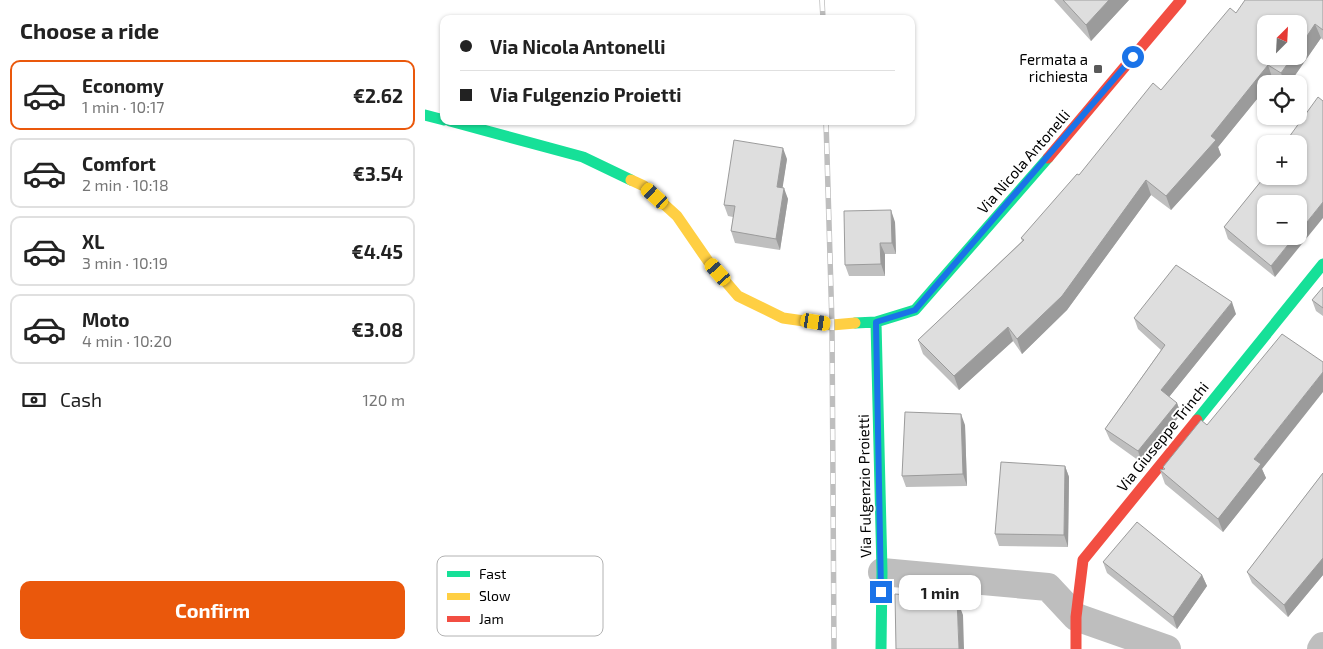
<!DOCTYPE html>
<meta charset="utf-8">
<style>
body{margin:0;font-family:"Exo 2",sans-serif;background:#f6f6f6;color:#222;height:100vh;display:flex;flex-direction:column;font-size:19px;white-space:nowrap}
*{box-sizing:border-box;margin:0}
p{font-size:16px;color:#767676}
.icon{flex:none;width:28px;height:28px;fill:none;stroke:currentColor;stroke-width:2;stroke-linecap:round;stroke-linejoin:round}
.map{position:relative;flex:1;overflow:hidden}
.panel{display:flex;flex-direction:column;background:#fff;width:425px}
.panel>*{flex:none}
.top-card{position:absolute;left:15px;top:15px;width:475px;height:110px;border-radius:10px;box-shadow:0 1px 4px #0004;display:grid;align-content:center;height:110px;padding:0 20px;background:#fff}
.needle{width:32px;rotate:24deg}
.buttons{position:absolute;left:832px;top:15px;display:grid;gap:10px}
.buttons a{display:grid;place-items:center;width:50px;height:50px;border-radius:10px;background:#fff;box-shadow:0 1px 4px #0004;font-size:25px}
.end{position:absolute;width:22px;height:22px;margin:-11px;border:6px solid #1a73e8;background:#fff;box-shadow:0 0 0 2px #fff}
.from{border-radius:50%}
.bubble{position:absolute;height:35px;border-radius:10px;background:#fff;box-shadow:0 1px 4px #0004;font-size:16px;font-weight:700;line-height:35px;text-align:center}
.car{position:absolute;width:15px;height:30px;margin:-15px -8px;border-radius:6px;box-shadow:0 0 4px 1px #0007;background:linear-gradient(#f5c518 24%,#345 0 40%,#f5c518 0 76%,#345 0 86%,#f5c518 0)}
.top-card b{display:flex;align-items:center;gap:18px;height:48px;font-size:19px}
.top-card b+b{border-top:1px solid #e0e0e0}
.top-card i{width:12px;height:12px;background:#222}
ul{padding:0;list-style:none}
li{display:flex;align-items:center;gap:15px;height:70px;margin:0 10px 8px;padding:0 10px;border:2px solid #e0e0e0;border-radius:10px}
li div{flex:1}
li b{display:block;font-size:19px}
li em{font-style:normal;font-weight:700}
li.current{border-color:#ea580c}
li>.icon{width:45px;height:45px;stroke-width:1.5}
h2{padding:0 20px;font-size:22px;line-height:60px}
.pay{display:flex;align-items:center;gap:12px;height:55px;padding:0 20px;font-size:19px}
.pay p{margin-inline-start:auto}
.action{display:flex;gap:10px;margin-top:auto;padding:10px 20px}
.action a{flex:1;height:58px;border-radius:10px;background:#ea580c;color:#fff;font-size:20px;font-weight:700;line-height:58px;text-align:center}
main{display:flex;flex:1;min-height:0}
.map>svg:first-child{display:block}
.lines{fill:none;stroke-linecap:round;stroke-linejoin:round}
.street{stroke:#bebebe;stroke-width:28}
.fast{stroke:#16e098;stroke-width:11}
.slow{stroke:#ffcf43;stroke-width:11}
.jam{stroke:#f24e42;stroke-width:11}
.rail-casing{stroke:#bebebe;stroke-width:5.5}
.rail{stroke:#fff;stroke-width:4;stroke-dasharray:11;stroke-linecap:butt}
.wall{fill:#bfbfbf}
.shaded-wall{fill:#9b9b9b}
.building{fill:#dedede;stroke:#9b9b9b}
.route{stroke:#1a73e8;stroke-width:6}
.poi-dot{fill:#595959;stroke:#fff;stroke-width:2}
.labels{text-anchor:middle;stroke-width:4;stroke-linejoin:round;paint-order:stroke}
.poi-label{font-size:15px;fill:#000;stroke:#fff;text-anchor:end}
.street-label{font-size:15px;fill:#000;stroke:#fff}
.key{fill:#fff;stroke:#b2b2b2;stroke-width:1}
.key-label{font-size:14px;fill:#000}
</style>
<main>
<section class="panel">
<h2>Choose a ride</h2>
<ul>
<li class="current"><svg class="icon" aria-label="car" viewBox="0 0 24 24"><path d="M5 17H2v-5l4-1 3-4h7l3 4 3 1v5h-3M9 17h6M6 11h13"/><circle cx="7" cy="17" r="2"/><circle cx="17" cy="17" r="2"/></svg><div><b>Economy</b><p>1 min · 10:17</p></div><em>€2.62</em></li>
<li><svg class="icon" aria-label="car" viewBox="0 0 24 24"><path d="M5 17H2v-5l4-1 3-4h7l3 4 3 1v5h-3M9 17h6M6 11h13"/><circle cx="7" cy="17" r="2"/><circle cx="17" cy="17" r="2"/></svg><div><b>Comfort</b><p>2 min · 10:18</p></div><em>€3.54</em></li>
<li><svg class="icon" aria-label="car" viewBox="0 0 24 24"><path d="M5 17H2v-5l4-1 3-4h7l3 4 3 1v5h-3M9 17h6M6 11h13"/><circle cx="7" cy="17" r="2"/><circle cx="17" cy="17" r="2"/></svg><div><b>XL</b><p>3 min · 10:19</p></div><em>€4.45</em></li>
<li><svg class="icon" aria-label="car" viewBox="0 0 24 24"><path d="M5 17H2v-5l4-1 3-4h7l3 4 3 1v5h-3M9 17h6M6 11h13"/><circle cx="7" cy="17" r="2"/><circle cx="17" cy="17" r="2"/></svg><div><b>Moto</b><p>4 min · 10:20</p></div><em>€3.08</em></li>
</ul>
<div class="pay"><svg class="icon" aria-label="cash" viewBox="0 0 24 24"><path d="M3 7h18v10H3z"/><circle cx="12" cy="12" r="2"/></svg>Cash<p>120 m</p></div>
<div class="action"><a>Confirm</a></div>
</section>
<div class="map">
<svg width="898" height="649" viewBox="0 0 898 649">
<rect width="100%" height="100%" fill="#fff"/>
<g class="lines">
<!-- street -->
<path class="street" d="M457,572L623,587L651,617L742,649
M896,649L898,646"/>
<!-- fast -->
<path class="fast" d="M0,115L19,120
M25,121L158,157L206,180
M451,322L457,572L456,649
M430,323L451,322L490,310L623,158
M772,420L898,264"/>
<!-- slow -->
<path class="slow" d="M206,180L219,186L252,216L283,261L313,296L358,318L407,325L430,323"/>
<!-- jam -->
<path class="jam" d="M623,158L756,0
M651,649V617L658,560L772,420"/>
<!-- rail casing -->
<g class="rail-casing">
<path id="rail" d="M397,0L398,19
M401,121L407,325L409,649"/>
</g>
<!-- rail -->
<use href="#rail" class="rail"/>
</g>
<!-- wall -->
<path class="wall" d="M629,0H704L666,41Z
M898,0V40L896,38L864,84H855L848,80L845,84H841V88L793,147L796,155L746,210L726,195L642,310L597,354L588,341L534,390L498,354L493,340L597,241L596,238L654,175L811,13Z
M362,159L357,188L363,199L355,250L310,243L306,231L308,217L303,216L299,205Z
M841,175L850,277L803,239L799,227Z
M470,222L471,254H460V276H424L420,265Z
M898,287V316L891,311L887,300Z
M811,314L744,397L752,403L756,414L717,463L685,440L680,429L736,350L713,329L709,318Z
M540,425L542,486L481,487L477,476Z
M640,466L644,477L643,547L574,546L570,534Z
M738,467L837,469L841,478L798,532L740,484L735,470L738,469Z
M898,473V575L863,617L827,583L822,572Z
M678,562L777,575L782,586L752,629L682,573Z"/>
<!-- shaded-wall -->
<path class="shaded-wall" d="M684,0H704L666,41L661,25Z
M890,24L896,38L864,84H860L856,73L868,56H874V48Z
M843,65L848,80L845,84H841V88L793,147L796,155L746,210L741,196L786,136Z
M358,148L362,159L356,198L352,187Z
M721,180L726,195L642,310L597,354L592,339Z
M359,188L363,199L355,250L351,239Z
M898,202V218L850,277L846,266L870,236H874V232Z
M466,210L470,222L471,254L467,243Z
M455,243L460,254V276L456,264Z
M807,302L811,314L740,402L736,390Z
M583,327L588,341L534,390L529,376Z
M898,372V392L837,469L841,478L798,532L793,519L829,459Z
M752,403L756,414L717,463L713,451Z
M536,414L540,425L542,486L538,474Z
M640,466L644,477L643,547L639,535Z
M898,558V575L863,617L859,605Z
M777,575L782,586L752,629L748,617Z
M532,599L538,615L539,649H534Z"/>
<!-- building -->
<path class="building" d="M638,0H684L661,25Z
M820,0H898V30L890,24L874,48V24H841V56H868L856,73L843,65L786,136L791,140L741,196L721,180L637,296L592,339L583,327L529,376L493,340L599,240L596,238L652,174L654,175L728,83L736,90L805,8L811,13Z
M893,97L898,101V202L874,232V204H841V236H870L846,266L799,227L841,175V176H874V144H859Z
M309,140L358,148L352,187L359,188L351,239L306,231L310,206L299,205Z
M466,210L467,243H455L456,264L420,265L419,211Z
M751,265L807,302L736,390L752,403L713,451L680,429L740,345L709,318Z
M898,287V308L887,300Z
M857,334L898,362V372L829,459L836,464L793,519L735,470L740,469L738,467L776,420L782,425Z
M480,412L536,414L538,474L477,476Z
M576,462L640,466L639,535L570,534Z
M898,473V558L859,605L822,572Z
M712,522L777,575L748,617L678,562Z
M470,594L532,599L534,649H471Z"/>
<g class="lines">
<!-- route -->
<path class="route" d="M456,592L451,322L490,310L708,57"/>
</g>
<!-- markers -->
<rect class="poi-dot" x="668" y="64" width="10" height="10" rx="2.5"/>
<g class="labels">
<!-- poi labels -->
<g class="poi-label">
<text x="663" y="65">Fermata a<tspan x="663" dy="17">richiesta</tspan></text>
</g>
<!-- street labels -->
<g class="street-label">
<text transform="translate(599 162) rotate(-49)" y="5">Via Nicola Antonelli</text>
<text transform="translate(738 437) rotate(-51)" y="5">Via Giuseppe Trinchi</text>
<text transform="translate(440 486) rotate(-91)" y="5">Via Fulgenzio Proietti</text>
</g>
</g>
<!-- legend -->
<rect x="12" y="556" width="166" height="80" rx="8" class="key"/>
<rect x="22" y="571" width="23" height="6" fill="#16e098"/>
<rect x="22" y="593" width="23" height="7" fill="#ffcf43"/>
<rect x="22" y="616" width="23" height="6" fill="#f24e42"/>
<g class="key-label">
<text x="54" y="579">Fast</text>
<text x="54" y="601">Slow</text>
<text x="54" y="624">Jam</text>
</g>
</svg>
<div class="buttons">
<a><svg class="needle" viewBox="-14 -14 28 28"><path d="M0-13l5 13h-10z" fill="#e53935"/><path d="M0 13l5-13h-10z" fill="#767676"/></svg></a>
<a><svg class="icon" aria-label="locate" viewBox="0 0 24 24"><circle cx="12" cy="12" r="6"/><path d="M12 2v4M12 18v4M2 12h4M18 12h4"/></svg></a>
<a>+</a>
<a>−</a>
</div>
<i class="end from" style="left:708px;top:57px"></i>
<i class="end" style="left:456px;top:592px"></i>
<div class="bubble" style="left:474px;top:575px;width:82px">1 min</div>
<i class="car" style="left:230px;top:196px;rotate:312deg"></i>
<i class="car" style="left:293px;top:272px;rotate:319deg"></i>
<i class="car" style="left:391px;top:322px;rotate:99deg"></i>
<div class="top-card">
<b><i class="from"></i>Via Nicola Antonelli</b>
<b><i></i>Via Fulgenzio Proietti</b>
</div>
</div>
</main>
